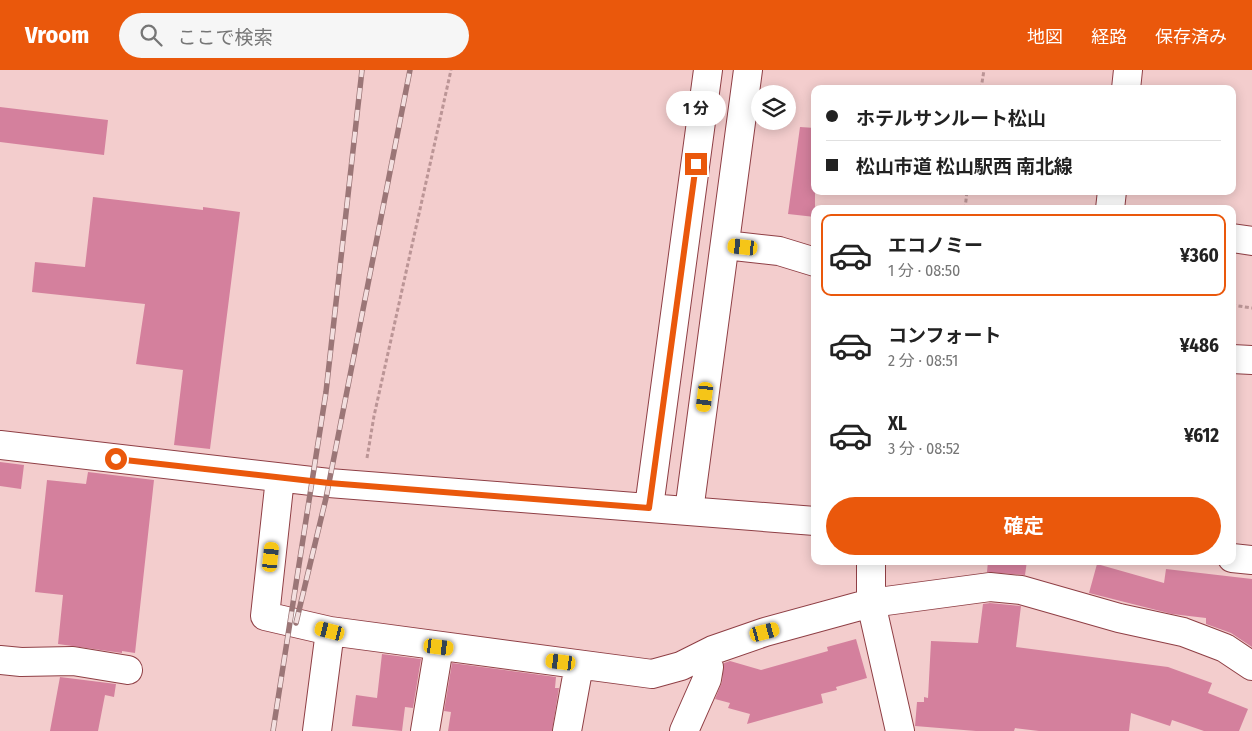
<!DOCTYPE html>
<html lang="ja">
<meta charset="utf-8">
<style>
body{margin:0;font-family:"Fira Sans Condensed","Noto Sans JP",sans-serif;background:#f6f6f6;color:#222;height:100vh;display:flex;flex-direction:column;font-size:19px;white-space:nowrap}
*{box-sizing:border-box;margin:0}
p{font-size:16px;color:#767676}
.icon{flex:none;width:28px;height:28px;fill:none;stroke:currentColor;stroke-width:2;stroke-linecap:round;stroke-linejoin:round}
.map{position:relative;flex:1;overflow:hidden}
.details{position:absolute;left:811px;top:135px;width:425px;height:360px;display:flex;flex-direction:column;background:#fff;border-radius:10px;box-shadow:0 2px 12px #0003}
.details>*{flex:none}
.top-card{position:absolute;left:811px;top:15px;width:425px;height:110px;border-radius:10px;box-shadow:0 2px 12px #0003;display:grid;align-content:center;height:110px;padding:0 15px;background:#fff}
.buttons{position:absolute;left:751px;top:15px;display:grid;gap:10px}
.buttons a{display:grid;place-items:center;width:45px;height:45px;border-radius:50%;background:#fff;box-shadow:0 2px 12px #0003;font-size:25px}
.end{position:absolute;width:22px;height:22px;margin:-11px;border:6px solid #ea580c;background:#fff;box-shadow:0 0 0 2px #fff}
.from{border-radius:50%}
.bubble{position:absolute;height:35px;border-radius:18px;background:#fff;box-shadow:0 2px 12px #0003;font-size:16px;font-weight:700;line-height:35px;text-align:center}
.car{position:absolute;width:15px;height:30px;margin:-15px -8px;border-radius:6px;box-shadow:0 0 4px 1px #0007;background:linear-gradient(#f5c518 24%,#345 0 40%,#f5c518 0 76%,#345 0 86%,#f5c518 0)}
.top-card b{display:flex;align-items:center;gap:18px;height:48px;font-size:19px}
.top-card b+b{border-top:1px solid #e0e0e0}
.top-card i{width:12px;height:12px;background:#222}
ul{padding:9px 0 0;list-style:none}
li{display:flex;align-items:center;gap:15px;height:82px;margin:0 10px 8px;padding:0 5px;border:2px solid transparent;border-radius:10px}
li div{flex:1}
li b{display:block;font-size:19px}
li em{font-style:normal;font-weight:700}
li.current{border-color:#ea580c}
li>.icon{width:45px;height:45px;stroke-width:1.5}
.button{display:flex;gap:10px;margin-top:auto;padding:10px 15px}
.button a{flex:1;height:58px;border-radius:30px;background:#ea580c;color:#fff;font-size:20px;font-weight:700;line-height:58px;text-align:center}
header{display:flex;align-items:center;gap:30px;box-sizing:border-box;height:70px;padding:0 25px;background:#ea580c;color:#fff}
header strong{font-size:24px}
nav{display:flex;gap:28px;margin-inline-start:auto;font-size:18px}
.search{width:350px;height:45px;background:#f6f6f6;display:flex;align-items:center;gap:12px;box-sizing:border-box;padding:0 18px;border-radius:28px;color:#767676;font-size:19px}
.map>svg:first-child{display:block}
.building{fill:#d4809d}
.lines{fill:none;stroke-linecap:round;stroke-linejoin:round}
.minor-casing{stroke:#8f3f45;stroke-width:30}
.path{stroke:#bb9596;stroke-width:3;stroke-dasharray:4 2.5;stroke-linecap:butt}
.minor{stroke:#fff;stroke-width:28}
.rail-casing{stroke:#9b7677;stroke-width:5.5}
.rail{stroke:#f3dfdf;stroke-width:4;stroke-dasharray:11;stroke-linecap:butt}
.route{stroke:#ea580c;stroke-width:6}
</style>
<header>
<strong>Vroom</strong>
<div class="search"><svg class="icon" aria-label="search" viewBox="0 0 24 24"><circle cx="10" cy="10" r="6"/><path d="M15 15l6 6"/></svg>ここで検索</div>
<nav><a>地図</a><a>経路</a><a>保存済み</a></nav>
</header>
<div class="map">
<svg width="1252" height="661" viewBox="0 0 1252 661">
<rect width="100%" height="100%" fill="#f3cdcd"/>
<!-- building -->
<path class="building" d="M0,37L108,50L104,85L0,72Z
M800,57L815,58V147L788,144Z
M93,127L203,140V137L240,142L210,379L174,375L183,300L136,294L145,234L32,222L35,192L85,197Z
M0,392L24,395L21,419L0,416Z
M88,402L154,410L135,583L122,581V583L58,574L63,525L35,522L47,410L86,414Z
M988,491H1027L1025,505L987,502Z
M1097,494L1164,513L1166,499L1252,509V577L1231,563L1206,554V548L1172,544L1089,523Z
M990,533L1021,536L1016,577L1168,597L1212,613L1208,623L1248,639L1239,661H1204L1172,650L1170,656L1131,643L1129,661H1039L1015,658L1014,661H976L915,656L917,632H924V627L928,628L931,571L978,573L983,534Z
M856,569L867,608L836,617L837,620L821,624L823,633L747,654L750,644L728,638L730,633L715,629L722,612L724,593L730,591L761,600L828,581L827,577Z
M382,584L421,589L413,638L405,637L402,661L352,656L356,625L377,628Z
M452,593L556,607L555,618H559L552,661H448L451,642L444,641Z
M60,607L116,614L114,627L105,625L98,661H50Z"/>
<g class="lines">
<!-- minor casing -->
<g class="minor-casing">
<path id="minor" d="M1126,19L1128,0
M1110,139L1112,121
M1232,168L1252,171
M725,175L779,181L815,192
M1232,289L1252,290
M0,375L329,413L815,451
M280,408L265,546L330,561L317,661
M649,437L708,0
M689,441L748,0
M1232,488L1252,490
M871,491V533L900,661
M330,561L652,604L681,596L713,580L765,562L871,533L990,517L1021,520L1119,548L1183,562L1225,578L1252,596
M0,590L21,592L73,591L128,600
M425,661L439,577
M567,661L579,595
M684,661L707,609L709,597L703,585"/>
</g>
<!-- path -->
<path class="path" d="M981,19L984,0
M965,139L967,121
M1232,235L1252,238
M367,388L374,346L451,0"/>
<!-- minor -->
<use href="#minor" class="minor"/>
<!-- rail casing -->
<g class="rail-casing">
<path id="rail" d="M296,553L326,428L410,0
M273,661L326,322L362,0"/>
</g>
<!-- rail -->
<use href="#rail" class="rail"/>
</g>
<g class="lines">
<!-- route -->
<path class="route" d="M116,389L329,413L649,438L696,94"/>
</g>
</svg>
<div class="buttons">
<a><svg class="icon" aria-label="layers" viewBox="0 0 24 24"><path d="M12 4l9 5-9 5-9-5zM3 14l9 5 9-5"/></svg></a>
</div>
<i class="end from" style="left:116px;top:389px"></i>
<i class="end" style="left:696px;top:94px"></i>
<div class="bubble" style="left:666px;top:21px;width:60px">1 分</div>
<i class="car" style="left:743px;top:177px;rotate:276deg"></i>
<i class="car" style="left:705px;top:327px;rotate:187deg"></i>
<i class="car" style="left:271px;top:487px;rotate:6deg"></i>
<i class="car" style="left:330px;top:561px;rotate:284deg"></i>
<i class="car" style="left:765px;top:562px;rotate:75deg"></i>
<i class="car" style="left:439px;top:577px;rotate:97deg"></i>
<i class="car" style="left:561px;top:592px;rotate:277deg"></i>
<div class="top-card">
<b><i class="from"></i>ホテルサンルート松山</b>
<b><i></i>松山市道 松山駅西 南北線</b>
</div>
<section class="details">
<ul>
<li class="current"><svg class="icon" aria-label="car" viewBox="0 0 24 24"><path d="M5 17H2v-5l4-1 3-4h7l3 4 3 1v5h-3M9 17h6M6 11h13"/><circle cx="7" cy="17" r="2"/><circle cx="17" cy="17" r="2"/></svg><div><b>エコノミー</b><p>1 分 · 08:50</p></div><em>¥360</em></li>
<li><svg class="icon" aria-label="car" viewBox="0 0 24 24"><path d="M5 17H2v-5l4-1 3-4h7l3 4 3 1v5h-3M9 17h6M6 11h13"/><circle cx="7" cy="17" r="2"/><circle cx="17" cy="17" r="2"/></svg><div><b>コンフォート</b><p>2 分 · 08:51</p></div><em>¥486</em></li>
<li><svg class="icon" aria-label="car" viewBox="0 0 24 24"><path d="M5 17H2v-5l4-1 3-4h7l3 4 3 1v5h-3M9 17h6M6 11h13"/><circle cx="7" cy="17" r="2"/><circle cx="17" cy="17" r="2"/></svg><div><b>XL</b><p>3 分 · 08:52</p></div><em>¥612</em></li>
</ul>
<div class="button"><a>確定</a></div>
</section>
</div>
